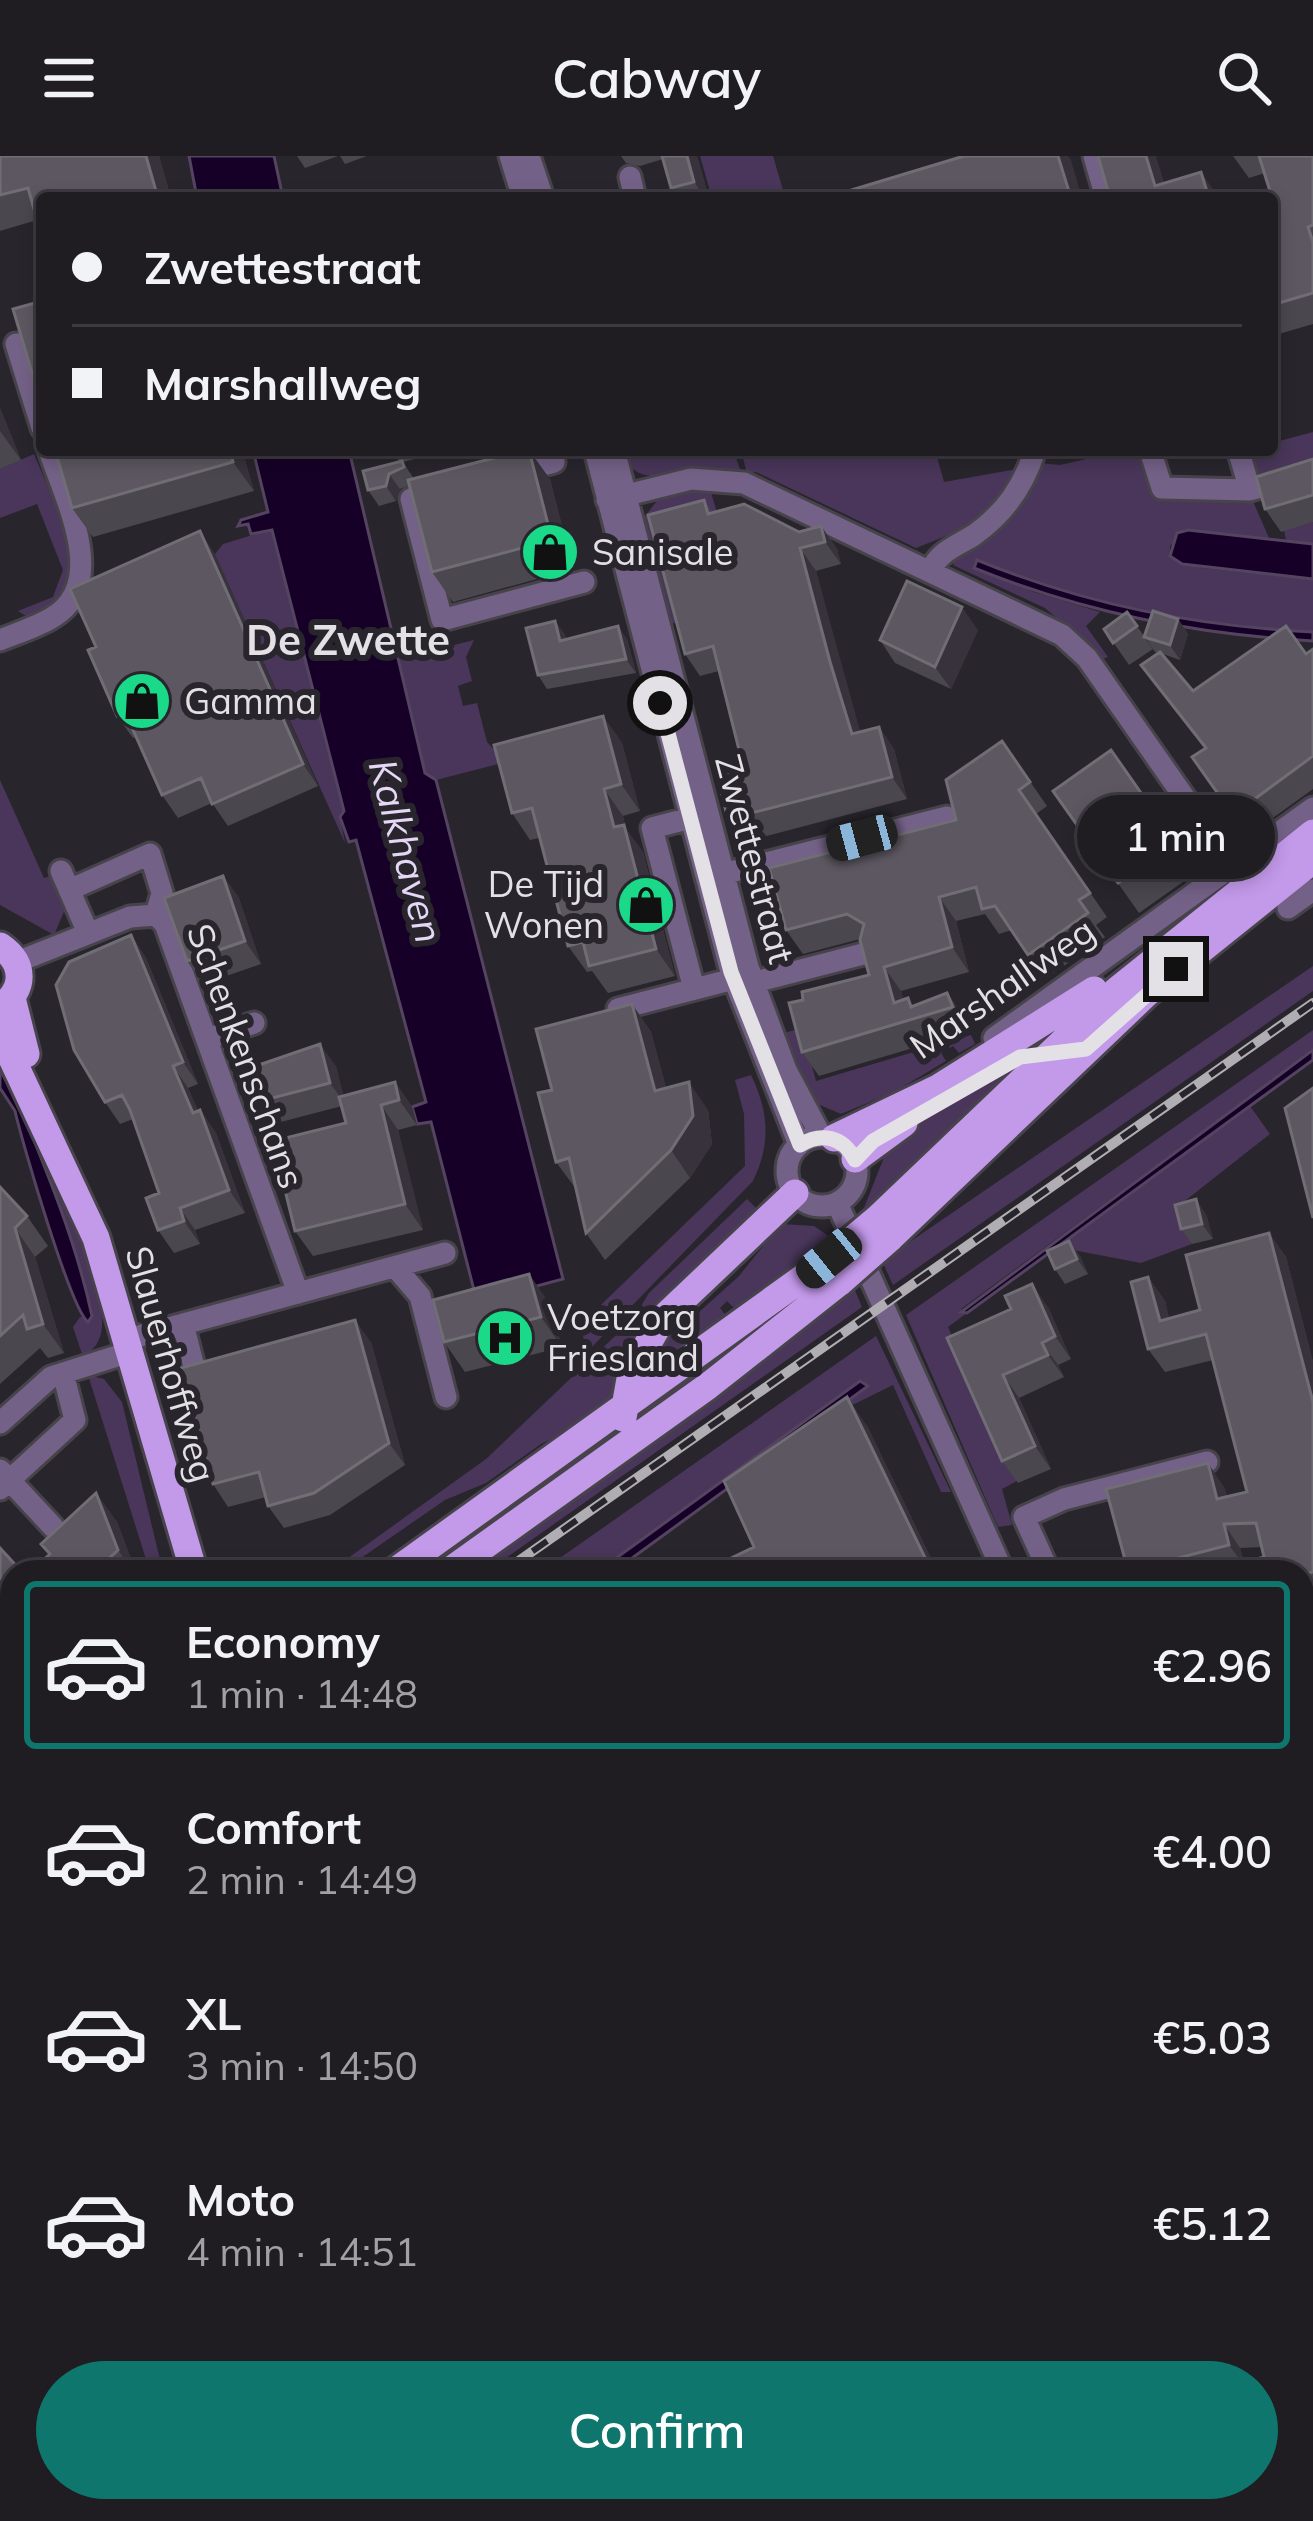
<!DOCTYPE html>
<meta charset="utf-8">
<style>
body{margin:0;font-family:Mulish,sans-serif;background:#27252a;color:#f1f3f6;height:100vh;display:flex;flex-direction:column;font-size:45px;white-space:nowrap}
*{box-sizing:border-box;margin:0}
p{font-size:39px;color:#a1a1a5}
.icon{flex:none;width:66px;height:66px;fill:none;stroke:currentColor;stroke-width:2;stroke-linecap:round;stroke-linejoin:round}
.map{position:relative;flex:1;overflow:hidden}
.side{position:absolute;left:0px;top:1404px;width:1314px;height:963px;display:flex;flex-direction:column;background:#1f1c22;border-radius:36px 36px 0 0;box-shadow:0 6px 18px #0003,0 0 0 3px #3c3a40}
.side>*{flex:none}
.guide{position:absolute;left:36px;top:36px;width:1242px;height:264px;border-radius:12px;box-shadow:0 6px 18px #0003,0 0 0 3px #3c3a40;display:grid;align-content:center;height:264px;padding:0 36px;background:#1f1c22}
.end{position:absolute;width:54px;height:54px;margin:-27px;border:15px solid #e3e1e6;background:#111;box-shadow:0 0 0 6px #111}
.from{border-radius:50%}
.bubble{position:absolute;height:84px;border-radius:42px;background:#1f1c22;box-shadow:0 6px 18px #0003,0 0 0 3px #3c3a40;font-size:39px;font-weight:600;line-height:84px;text-align:center}
.car{position:absolute;width:36px;height:72px;margin:-36px -18px;border-radius:15px;box-shadow:0 0 9px 3px #0007;background:linear-gradient(#222 24%,#8ab4d8 0 40%,#222 0 76%,#8ab4d8 0 86%,#222 0)}
.guide b{display:flex;align-items:center;gap:42px;height:114px;font-size:45px}
.guide b+b{border-top:3px solid #3c3a40}
.guide i{width:30px;height:30px;background:#f1f3f6}
ul{padding:21px 0 0;list-style:none}
li{display:flex;align-items:center;gap:36px;height:168px;margin:0 24px 18px;padding:0 12px;border:6px solid transparent;border-radius:12px}
li div{flex:1}
li b{display:block;font-size:45px}
li em{font-style:normal;font-weight:600}
li.selected{border-color:#0f766e}
li>.icon{width:108px;height:108px;stroke-width:1.5}
.primary-button{display:flex;gap:24px;margin-top:auto;padding:24px 36px}
.primary-button a{flex:1;height:138px;border-radius:72px;background:#0f766e;color:#fff;font-size:48px;font-weight:600;line-height:138px;text-align:center}
header{display:flex;justify-content:space-between;align-items:center;height:156px;padding:0 36px;background:#1f1c22;font-size:54px;font-weight:600}
.map>svg:first-child{display:block}
.green{fill:#49365a}
.water{fill:#160027;stroke:#544460;stroke-width:3}
.lines{fill:none;stroke-linecap:round;stroke-linejoin:round}
.minor-casing{stroke:#47434b;stroke-width:27}
.major-casing{stroke:#47434b;stroke-width:33}
.minor{stroke:#746187;stroke-width:21}
.major{stroke:#c399ea;stroke-width:27}
.rail-casing{stroke:#b0adb3;stroke-width:10}
.rail{stroke:#29252d;stroke-width:6;stroke-dasharray:18;stroke-linecap:butt}
.major-bridge-casing{stroke:#47434b;stroke-width:33;stroke-linecap:butt}
.major-bridge{stroke:#c399ea;stroke-width:27}
.wall{fill:#4b474f;fill-rule:evenodd}
.shaded-wall{fill:#37323b}
.building{fill:#5c5760;stroke:#716d75;stroke-width:3}
.route{stroke:#e3e1e6;stroke-width:15}
.labels{text-anchor:middle;stroke-width:12;stroke-linejoin:round;paint-order:stroke}
.poi-label{font-size:36px;fill:#e3e1e6;stroke:#29252d;text-anchor:start}
.street-label{font-size:36px;fill:#e3e1e6;stroke:#29252d}
.water-label{font-size:39px;font-style:italic;fill:#e6d7f6;stroke:#29252d}
.quarter-label{font-size:42px;font-weight:bold;fill:#e3e1e6;stroke:#29252d}
</style>
<header><svg class="icon" aria-label="menu" viewBox="0 0 24 24"><path d="M4 6h16M4 12h16M4 18h16"/></svg>Cabway<svg class="icon" aria-label="search" viewBox="0 0 24 24"><circle cx="10" cy="10" r="6"/><path d="M15 15l6 6"/></svg></header>
<div class="map">
<svg width="1313" height="2365" viewBox="0 0 1313 2365">
<rect width="100%" height="100%" fill="#29252d"/>
<!-- green -->
<path class="green" d="M700,0H773L783,34L756,42H712Z
M1313,276V308L1255,325L1248,294H1272V287Z
M618,294H733L740,313C731,314 715,310 703,312C665,316 640,335 618,294Z
M741,294H935L944,326L1017,313C1001,358 958,376 916,392L756,316L747,318Z
M1126,294H1139L1152,338L1252,343L1269,382L1286,384L1284,374L1313,366V388L1187,374L1170,390V400L1202,412L1313,423V476C1195,470 1087,449 978,405L973,408L1034,436L1100,456L1086,470L1108,501L1103,503L1045,452L953,409L956,400C996,379 1026,351 1040,307L1060,309Z
M34,298C53,344 107,445 26,460L18,455L53,441L63,414L37,348L0,362V313Z
M696,333H710L720,367L686,464L668,469L640,367L659,342Z
M272,373L345,655L340,661L345,687L215,398L223,388Z
M474,484L466,501L472,525L458,530L463,550L477,547L487,586L506,606L436,624L425,617L399,503Z
M0,624L44,722L54,719L66,751L54,779L0,749Z
M1313,810V835L893,1129L883,1107L895,1096Z
M802,872L816,925L971,879L975,888L959,897L953,890L941,897L946,905L894,936L841,958L813,946L777,879Z
M1313,874V894L961,1153L967,1157L948,1171L1017,1325L1002,1333L1012,1369L998,1371L906,1159Z
M0,893C26,952 106,1112 102,1171C101,1185 94,1194 83,1201L73,1171L80,1161L92,1160C75,1079 42,1004 11,928L0,914Z
M1024,905L878,1044L864,1052L886,996L882,989Z
M751,919C769,956 771,988 753,1025L587,1196L580,1169L745,1010L744,958L735,924Z
M1250,950L1270,978L1181,1048L1192,1088L1141,1107L1057,1091Z
M747,1043L758,1054L637,1172L611,1241L591,1264L541,1288L486,1327L445,1344L341,1416L337,1410L486,1303L633,1163L649,1137Z
M781,1068L814,1070L830,1081L736,1154L727,1145L720,1152L727,1161L641,1225L658,1193L739,1120Z
M854,1132L862,1151L486,1416H472L706,1250Z
M876,1180L951,1336H941L893,1229L812,1269L864,1224L597,1416H540Z
M88,1219L104,1223L122,1246L163,1416H150Z
M12,1921V2058L0,2049V1933Z"/>
<!-- water -->
<path class="water" d="M189,0H274L283,42H197Z
M253,294H349L425,617L436,624L563,1123L477,1146L431,966L417,968L412,951L426,946L356,684L349,686L340,661L344,655L272,374L251,378L248,368L238,370L241,364L268,356Z
M1188,374L1313,388V423L1182,408L1170,400L1177,377Z
M977,404C1087,449 1195,470 1313,476V485C1194,478 1085,457 974,412Z
M1313,894V904L967,1157L961,1156Z
M0,914L11,928C42,1004 75,1080 92,1160L88,1166C71,1154 22,986 15,955L0,932Z
M860,1225L868,1230L613,1416H597Z"/>
<g class="lines">
<!-- minor casing -->
<g class="minor-casing">
<path id="minor" d="M510,0L523,42
M529,0L543,42
M1094,0L1106,42
M630,21L635,42
M16,188L42,272
M595,294L731,816L799,989
M614,294L748,811L786,914L821,980
M1150,294L1162,332L1250,334L1313,316
M1239,297L1250,334
M513,317L554,306
M437,336L411,343L442,464L584,426
M607,344L691,323L744,327L1062,479L1087,502L1233,711
M930,415C941,394 955,391 974,379C1005,357 1024,330 1035,294
M0,484C17,477 37,471 53,461C110,427 64,341 49,294
M61,715L88,777
M715,720L947,661
M69,734L150,698L162,737L156,759
M1288,752L1313,734
M17,806L130,761L156,759L165,768L298,1137
M739,830L867,797
M694,833L652,672L702,659
M618,853L745,820
M994,882L1313,652
M207,883L254,867
M787 1015a35 35 0 1 1 70 0a35 35 0 1 1-70 0Z
M837,1047L1003,1416
M395,1111L420,1140L446,1241
M183,1168L193,1207
M128,1183L445,1097
M0,1267L51,1221L117,1200
M0,1314L53,1371
M0,1333L75,1264L63,1217
M1049,1416L1024,1361L1064,1343L1207,1306
M1302,1501L1313,1498
M0,1550L12,1567
M0,1656L12,1646
M1302,1898L1313,1895
M0,2154L12,2162
M1302,2262L1309,2260L1313,2276
M415,2355L417,2365
M1277,2360L1298,2355
M5,2365L12,2354"/>
</g>
<!-- major casing -->
<g class="major-casing">
<path id="major" d="M0,790C25,807 26,834 0,851
M12,842L26,898
M0,877L96,1082L194,1416
M834,982L938,932L1094,834
M855,1003L904,967
M879,1061L1117,834L1313,677
M889,1083L1146,838L1313,704
M623,1262L631,1217L662,1163L795,1037
M394,1416L829,1103
M448,1416L708,1230L840,1126
M0,1707L12,1698
M0,1748L12,1739"/>
</g>
<!-- minor -->
<use href="#minor" class="minor"/>
<!-- major -->
<use href="#major" class="major"/>
<!-- rail casing -->
<g class="rail-casing">
<path id="rail" d="M503,1416L1313,847
M0,1810L12,1798"/>
</g>
<!-- rail -->
<use href="#rail" class="rail"/>
<!-- major-bridge casing -->
<g class="major-bridge-casing">
<path id="major-bridge" d="M829,1103L879,1061
M840,1126L889,1083"/>
</g>
<!-- major-bridge -->
<use href="#major-bridge" class="major-bridge"/>
</g>
<!-- wall -->
<path class="wall" d="M0,0H159L171,42H42L37,64L0,75Z
M297,0H338L305,12Z
M340,0H367L345,8Z
M621,0H697L709,42H678L671,32L663,3L640,10L626,7Z
M1233,0H1313V168L1272,180V66L1279,64L1265,17L1249,22Z
M0,252L21,304L0,313Z
M242,294L254,335L93,381L72,352Z
M391,294H449L403,306L414,323H550L573,413L453,446L432,416L410,329L400,333L396,345L379,350L368,334L400,306Z
M1313,303V366L1281,376L1265,353Z
M704,344L713,357L799,376L821,370L837,393L841,408L816,415L846,528L860,576L879,571L894,593L907,643L744,686L728,663L742,606L719,515L700,520L685,498Z
M215,398L318,630L228,670L212,647L178,662L162,639L136,581L133,582L117,560L96,491Z
M1127,456L1153,493L1129,509L1104,473Z
M1178,463L1188,478L1180,504L1163,498L1193,535L1306,498L1313,493V633L1248,680L1192,601L1205,592L1141,509L1158,497L1155,496L1144,481Z
M555,465L566,483H627L636,517L547,533L538,519Z
M978,474L951,533L895,507L880,484Z
M603,560L622,587L640,655L623,660L626,673L643,696L675,820L608,837L592,815L587,816L568,790L539,682L530,684L512,657Z
M1002,585L1047,650L1036,658L1107,761L1096,769L1105,781L1045,823L1012,774L999,778L985,758L956,765L969,816L901,835L903,844L908,842L913,850L947,837L964,861L970,875L819,920L802,896L803,844L869,819L860,783L803,798L786,774L956,664Z
M1111,594L1197,716L1139,757L1053,635Z
M223,720L239,742L261,808L203,828L187,805Z
M131,779L146,802L198,928L188,932L198,955L200,954L216,977L245,1057L195,1074L200,1088L174,1097L158,1074L159,1037L133,963L120,968L105,946Z
M632,848L651,876L666,932L708,954L712,988L690,1022L605,1104L586,1077L576,1033L556,1006L552,934Z
M336,910L343,940L395,926L412,951L417,969L398,974L423,1074L313,1100L295,1075L346,967L342,950L277,967L261,945Z
M0,1031L27,1060L48,1090L35,1101L64,1197L48,1202L40,1192L0,1228Z
M1206,1058L1213,1083L1192,1088L1181,1073Z
M1269,1077L1286,1101L1313,1206V1443L1302,1446V1416L1128,1415L1224,1331L1227,1341L1247,1336L1213,1204L1165,1216L1148,1193V1121L1165,1145L1169,1162L1200,1154ZM1262,1391L1264,1401L1244,1407L1240,1392Z
M1080,1100L1088,1118L1065,1128L1055,1113Z
M550,1148L562,1191L465,1216L444,1186Z
M1048,1151L1071,1203L1058,1209L1064,1221L1019,1242L1051,1313L1018,1327L1002,1305L947,1182Z
M371,1186L405,1309L330,1359L284,1372L268,1350L266,1341L228,1351L213,1328Z
M96,1337L117,1366L136,1416H30L49,1399L41,1388Z
M0,1392L12,1416V1458L0,1445Z
M1313,1498V1881H1309L1302,1883V1682Z
M1304,1912L1313,1925V2147L1302,2149V1913Z
M132,2355H186L179,2365H148Z
M1050,2355H1229L1232,2365H1052Z"/>
<!-- shaded-wall -->
<path class="shaded-wall" d="M146,0H159L171,42H158Z
M687,0H697L709,42H705L694,26Z
M1058,0H1068L1071,4L1082,42H1071Z
M1146,0H1156L1169,42L1155,30Z
M1201,16L1219,42H1209Z
M0,252L21,304L0,275Z
M230,294H242L254,335L233,306Z
M529,294L550,323L573,413L552,384Z
M389,318L400,333L396,345L386,330Z
M821,370L837,393L841,408L825,386Z
M200,375L215,398L318,630L303,608Z
M800,392L816,415L867,600L852,578Z
M962,451L978,474L951,533L935,511Z
M1178,463L1188,478L1180,504L1170,489Z
M555,465L565,478L570,498L560,485Z
M618,470L627,483L636,517L626,503Z
M603,560L622,587L640,655L621,628Z
M879,571L894,593L907,643L892,621Z
M604,633L623,660L626,673L643,696L675,820L656,793L614,671Z
M223,720L239,742L261,808L245,785Z
M939,741L956,765L969,816L952,791Z
M131,779L146,802L198,928L183,906Z
M884,811L901,835L909,864L894,847Z
M947,837L964,861L970,875L953,851Z
M632,848L651,876L674,963L655,935Z
M320,888L336,910L346,949L330,927Z
M173,910L188,932L208,979L193,957Z
M395,926L412,951L417,969L399,944Z
M689,926L708,954L712,988L690,1022L671,994Z
M381,949L398,974L423,1074L405,1048Z
M200,954L216,977L245,1057L229,1034Z
M1196,1043L1206,1058L1213,1083L1202,1068Z
M180,1052L195,1074L200,1088L184,1065Z
M15,1072L35,1101L64,1197L43,1168Z
M1269,1077L1286,1101L1313,1206V1246Z
M1069,1085L1080,1100L1088,1118L1077,1103Z
M529,1118L550,1148L562,1191L541,1161Z
M1148,1121L1165,1145L1176,1188L1160,1165Z
M1032,1128L1048,1151L1071,1203L1055,1180Z
M355,1164L371,1186L405,1309L389,1287Z
M1042,1187L1058,1209L1064,1221L1048,1199Z
M1003,1219L1019,1242L1051,1313L1035,1290Z
M847,1241L868,1271L938,1416H932Z
M1208,1307L1224,1331L1234,1367L1217,1343Z
M96,1337L117,1366L136,1416H133L118,1394Z
M1224,1368L1240,1392L1246,1412L1229,1389Z
M1304,1912L1313,1925V1942L1311,1939Z
M12,2198V2243L0,2260V2215Z
M156,2355H186L179,2365H161Z
M1219,2355H1229L1232,2365H1226Z"/>
<!-- building -->
<path class="building" d="M0,0H146L158,42H42V81L28,32L0,39Z
M662,0H687L694,26L671,32Z
M964,0H1058L1071,42H825Z
M1098,0H1146L1155,30L1201,16L1209,42H1110Z
M1259,0H1313V69L1308,71L1313,86V137L1272,149V66L1279,64Z
M42,145V250L13,153Z
M55,294H230L233,306L72,352Z
M525,294H529L552,384L432,416L408,324Z
M1313,303V339L1265,353L1256,321Z
M402,305L404,311L389,318L386,330L368,334L363,315Z
M704,344L708,358L744,348L799,376L821,370L825,386L800,392L830,506L852,578L879,571L892,621L728,663L715,614L742,606L713,490L685,498L648,359Z
M200,375L303,608L212,648L201,622L162,639L125,556L117,560L88,494L96,491L70,433Z
M907,425L962,451L935,511L880,484Z
M1153,455L1178,463L1170,489L1144,481Z
M1127,456L1137,470L1113,487L1104,473Z
M555,465L560,485L618,470L626,503L538,519L526,472Z
M1286,470L1306,498L1313,493V600L1233,659L1192,601L1206,592L1141,509L1160,496L1193,535Z
M603,560L621,628L604,633L614,671L624,669L656,793L589,810L583,786L568,790L532,652L512,657L494,589Z
M1002,585L1030,626L1019,634L1090,737L1079,744L1088,757L1028,799L995,750L982,753L976,731L939,741L952,791L884,811L894,847L908,842L911,851L947,837L953,851L802,896L789,847L803,844L802,836L869,819L860,784L864,768L847,758L786,774L769,712L956,664L946,624Z
M1111,594L1176,687L1118,727L1053,635Z
M223,720L245,785L187,805L164,742Z
M131,779L183,906L173,910L193,957L200,954L229,1034L180,1052L184,1065L158,1074L146,1042L159,1037L130,954L122,939L105,946L74,894L56,829L69,806Z
M632,848L655,935L689,926L693,960L671,994L586,1077L569,1002L556,1006L538,937L552,934L536,873Z
M320,888L330,927L261,945L253,911Z
M395,926L399,944L381,949L405,1048L295,1075L273,985L346,967L339,941Z
M1313,932V1062L1285,952Z
M0,1031L27,1060L15,1072L43,1168L27,1173L23,1159L0,1180Z
M1196,1043L1202,1068L1181,1073L1175,1049Z
M1269,1077L1313,1246V1416L1302,1418V1416H1232L1231,1410L1264,1401L1256,1367L1224,1368L1229,1389L1128,1415L1106,1333L1208,1307L1217,1343L1247,1336L1206,1178L1148,1193L1131,1126L1148,1121L1160,1165L1200,1154L1186,1099Z
M1069,1085L1077,1103L1055,1113L1047,1095Z
M529,1118L541,1161L444,1186L433,1144Z
M1032,1128L1055,1180L1042,1187L1048,1199L1003,1219L1035,1290L1002,1305L947,1182L1011,1153L1005,1140Z
M355,1164L389,1287L314,1337L268,1350L259,1316L213,1328L181,1212Z
M847,1241L932,1416H702L754,1391L724,1325Z
M96,1337L118,1394L104,1407L112,1416H30L50,1398L41,1388Z
M0,1392L22,1416H12V1453L0,1439Z
M1313,1498V1854L1304,1856H1302V1515L1311,1512L1307,1500Z
M1304,1912L1311,1939H1313V2121L1302,2123V1913Z
M12,2103V2120L4,2114Z
M1313,2158V2203L1302,2161Z
M0,2162L12,2170V2198L0,2215Z
M30,2355H61L78,2365H24Z
M1050,2355H1196L1158,2365H1052Z"/>
<g class="lines">
<!-- route -->
<path class="route" d="M660,547L731,816L800,989C821,976 843,980 855,1004L873,985L1020,901L1086,893L1176,813"/>
</g>
<!-- icons -->
<defs>
<g id="shop-disc" transform="scale(3)"><circle r="9.5" fill="#1ad988" stroke="#29252d"/><path d="M-5-2.5h2.3a2.7 3.5 0 0 1 5.4 0H5L5.5 6h-11ZM-1.5-2.5h3a1.5 2.3 0 0 0-3 0Z" fill="#111"/></g>
<g id="hospital-disc" transform="scale(3)"><circle r="9.5" fill="#1ad988" stroke="#29252d"/><path d="M-5-5h3v3.5h4V-5h3V5h-3V1.5h-4V5h-3Z" fill="#111"/></g>
</defs>
<g fill-rule="evenodd">
<use href="#shop-disc" x="550" y="396"/>
<use href="#shop-disc" x="142" y="545"/>
<use href="#shop-disc" x="646" y="749"/>
<use href="#hospital-disc" x="505" y="1182"/>
</g>
<g class="labels">
<!-- poi labels -->
<g class="poi-label">
<text x="592" y="409">Sanisale</text>
<text x="184" y="558">Gamma</text>
<text x="604" y="741" text-anchor="end">De Tijd<tspan x="604" dy="41">Wonen</tspan></text>
<text x="547" y="1174">Voetzorg<tspan x="547" dy="41">Friesland</tspan></text>
</g>
<!-- street labels -->
<g class="street-label">
<text transform="translate(755 703) rotate(75)" y="13">Zwettestraat</text>
<text transform="translate(1002 832) rotate(-35)" y="13">Marshallweg</text>
<text transform="translate(246 900) rotate(70)" y="13">Schenkenschans</text>
<text transform="translate(171 1208) rotate(74)" y="13">Slauerhoffweg</text>
</g>
<!-- water labels -->
<g class="water-label">
<text transform="translate(406 695) rotate(75)" y="14">Kalkhaven</text>
</g>
<!-- quarter labels -->
<g class="quarter-label">
<text x="348" y="499">De Zwette</text>
</g>
</g>
</svg>
<i class="end from" style="left:660px;top:547px"></i>
<i class="end" style="left:1176px;top:813px"></i>
<div class="bubble" style="left:1077px;top:639px;width:198px">1 min</div>
<i class="car" style="left:862px;top:682px;rotate:255deg"></i>
<i class="car" style="left:829px;top:1102px;rotate:231deg"></i>
<div class="guide">
<b><i class="from"></i>Zwettestraat</b>
<b><i></i>Marshallweg</b>
</div>
<section class="side">
<ul>
<li class="selected"><svg class="icon" aria-label="car" viewBox="0 0 24 24"><path d="M5 17H2v-5l4-1 3-4h7l3 4 3 1v5h-3M9 17h6M6 11h13"/><circle cx="7" cy="17" r="2"/><circle cx="17" cy="17" r="2"/></svg><div><b>Economy</b><p>1 min · 14:48</p></div><em>€2.96</em></li>
<li><svg class="icon" aria-label="car" viewBox="0 0 24 24"><path d="M5 17H2v-5l4-1 3-4h7l3 4 3 1v5h-3M9 17h6M6 11h13"/><circle cx="7" cy="17" r="2"/><circle cx="17" cy="17" r="2"/></svg><div><b>Comfort</b><p>2 min · 14:49</p></div><em>€4.00</em></li>
<li><svg class="icon" aria-label="car" viewBox="0 0 24 24"><path d="M5 17H2v-5l4-1 3-4h7l3 4 3 1v5h-3M9 17h6M6 11h13"/><circle cx="7" cy="17" r="2"/><circle cx="17" cy="17" r="2"/></svg><div><b>XL</b><p>3 min · 14:50</p></div><em>€5.03</em></li>
<li><svg class="icon" aria-label="car" viewBox="0 0 24 24"><path d="M5 17H2v-5l4-1 3-4h7l3 4 3 1v5h-3M9 17h6M6 11h13"/><circle cx="7" cy="17" r="2"/><circle cx="17" cy="17" r="2"/></svg><div><b>Moto</b><p>4 min · 14:51</p></div><em>€5.12</em></li>
</ul>
<div class="primary-button"><a>Confirm</a></div>
</section>
</div>
